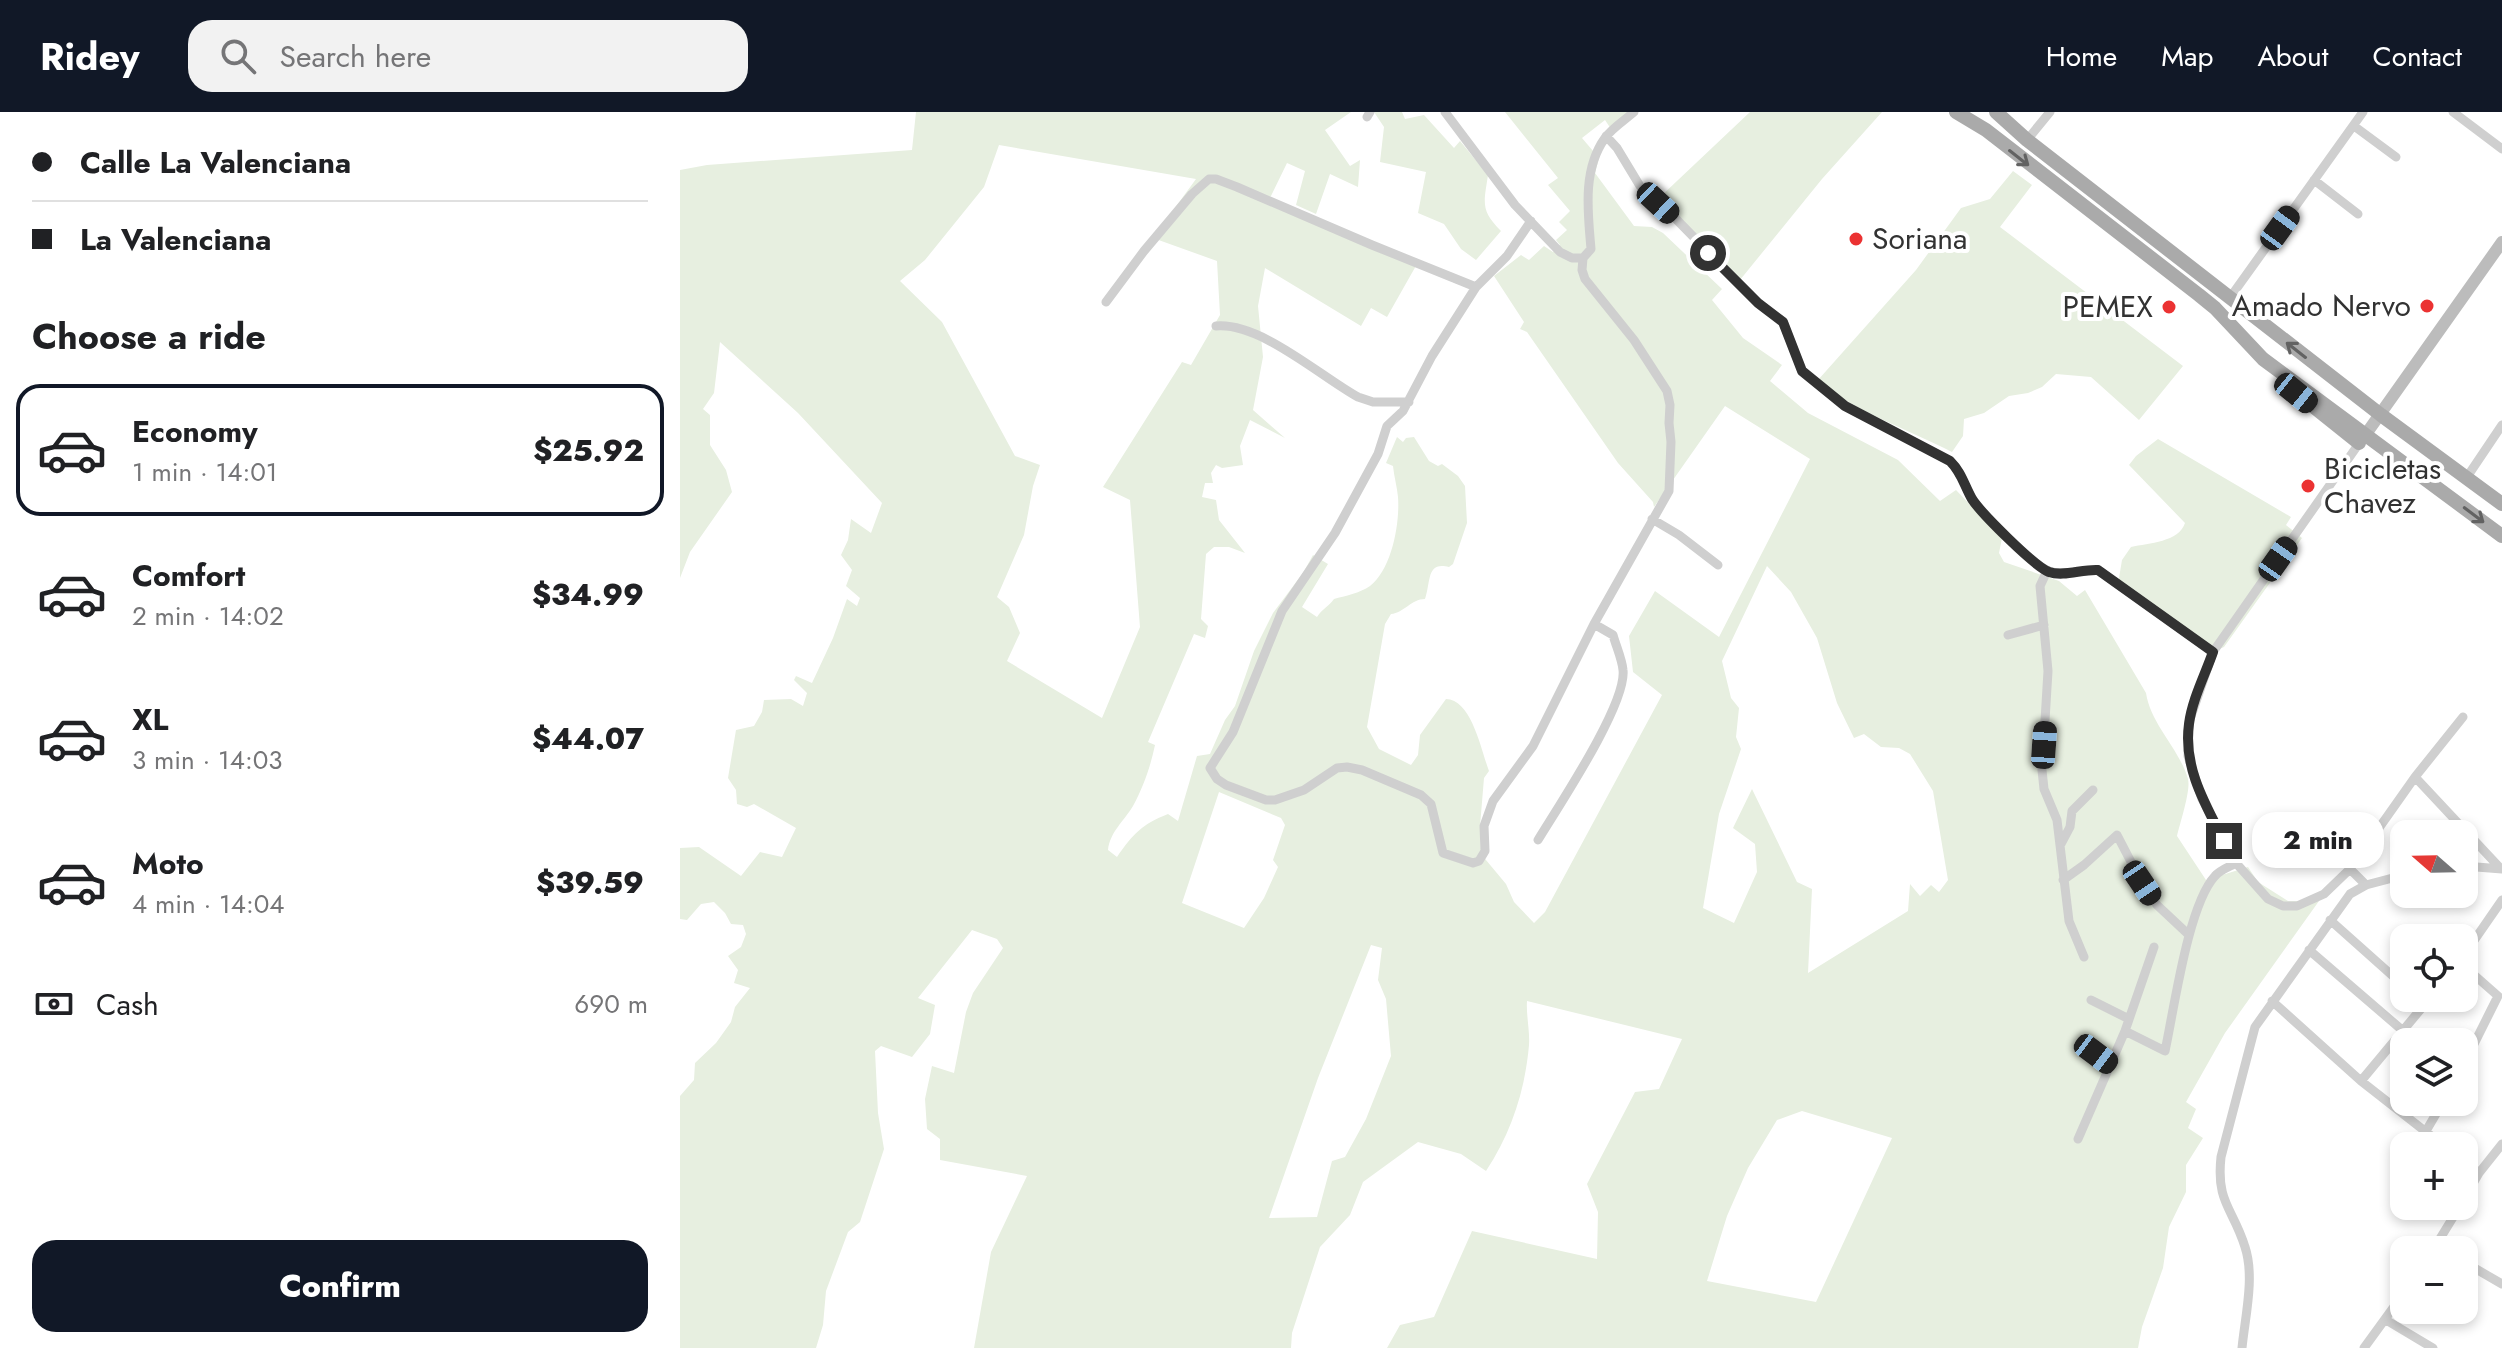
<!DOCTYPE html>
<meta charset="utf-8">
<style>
body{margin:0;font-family:Jost,sans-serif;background:#f2f2f2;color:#202124;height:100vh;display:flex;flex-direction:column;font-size:30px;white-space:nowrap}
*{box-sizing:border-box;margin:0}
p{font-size:26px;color:#757577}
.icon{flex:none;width:44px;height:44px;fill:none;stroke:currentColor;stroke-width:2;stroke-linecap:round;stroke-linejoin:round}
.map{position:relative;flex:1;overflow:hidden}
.details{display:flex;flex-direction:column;background:#fff;width:680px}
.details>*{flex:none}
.hud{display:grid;align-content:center;height:176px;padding:0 32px;background:#fff}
.needle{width:52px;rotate:290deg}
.buttons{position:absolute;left:1710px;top:708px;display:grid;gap:16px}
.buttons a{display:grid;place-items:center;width:88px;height:88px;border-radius:16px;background:#fff;box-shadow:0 4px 12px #0003;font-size:40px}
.end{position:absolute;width:36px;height:36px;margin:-18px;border:10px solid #323232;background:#fff;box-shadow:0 0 0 4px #fff}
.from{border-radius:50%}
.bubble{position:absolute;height:56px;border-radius:24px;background:#fff;box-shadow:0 4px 12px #0003;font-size:26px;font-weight:800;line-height:56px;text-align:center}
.car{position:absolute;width:24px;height:48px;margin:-24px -12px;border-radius:10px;box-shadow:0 0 6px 2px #0007;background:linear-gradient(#222 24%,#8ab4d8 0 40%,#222 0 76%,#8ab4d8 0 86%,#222 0)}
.hud b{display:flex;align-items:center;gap:28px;height:76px;font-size:30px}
.hud b+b{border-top:2px solid #e0e0e0}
.hud i{width:20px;height:20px;background:#202124}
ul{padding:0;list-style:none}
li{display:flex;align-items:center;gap:24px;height:132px;margin:0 16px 12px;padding:0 16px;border:4px solid transparent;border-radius:24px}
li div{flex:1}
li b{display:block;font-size:30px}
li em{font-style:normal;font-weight:800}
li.current{border-color:#111827}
li>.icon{width:72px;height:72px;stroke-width:1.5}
h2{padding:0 32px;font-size:36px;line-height:96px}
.pay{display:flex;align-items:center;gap:20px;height:88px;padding:0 32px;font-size:30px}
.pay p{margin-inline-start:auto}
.button{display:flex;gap:16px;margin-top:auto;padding:16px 32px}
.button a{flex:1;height:92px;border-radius:24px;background:#111827;color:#fff;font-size:32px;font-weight:800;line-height:92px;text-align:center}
header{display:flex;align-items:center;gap:48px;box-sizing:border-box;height:112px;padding:0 40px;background:#111827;color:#fff}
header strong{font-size:38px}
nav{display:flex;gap:44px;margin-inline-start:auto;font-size:28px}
.search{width:560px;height:72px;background:#f2f2f2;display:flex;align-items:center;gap:20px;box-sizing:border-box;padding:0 28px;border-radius:24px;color:#757577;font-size:30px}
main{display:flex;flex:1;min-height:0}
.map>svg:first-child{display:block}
.green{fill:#e7efe0;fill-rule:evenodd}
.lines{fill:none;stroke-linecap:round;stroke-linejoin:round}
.street{stroke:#cfcfcf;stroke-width:9}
.secondary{stroke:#bcbcbc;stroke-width:12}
.primary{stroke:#aaa;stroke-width:14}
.oneway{stroke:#626262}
.route{stroke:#323232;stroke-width:10}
.poi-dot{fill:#eb3232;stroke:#fff;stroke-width:3}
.labels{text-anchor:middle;stroke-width:8;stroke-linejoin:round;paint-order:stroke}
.poi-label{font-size:30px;fill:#323232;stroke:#fff;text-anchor:start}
</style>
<header>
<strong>Ridey</strong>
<div class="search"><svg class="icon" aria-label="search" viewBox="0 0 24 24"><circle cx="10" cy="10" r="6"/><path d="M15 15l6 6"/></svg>Search here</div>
<nav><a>Home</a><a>Map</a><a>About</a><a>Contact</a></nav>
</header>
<main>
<section class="details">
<div class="hud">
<b><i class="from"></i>Calle La Valenciana</b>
<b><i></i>La Valenciana</b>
</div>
<h2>Choose a ride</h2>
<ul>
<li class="current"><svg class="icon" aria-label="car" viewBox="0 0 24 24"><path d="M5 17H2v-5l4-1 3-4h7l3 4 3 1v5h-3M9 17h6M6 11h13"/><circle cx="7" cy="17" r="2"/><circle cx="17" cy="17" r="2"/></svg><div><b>Economy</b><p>1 min · 14:01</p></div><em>$25.92</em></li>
<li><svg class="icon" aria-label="car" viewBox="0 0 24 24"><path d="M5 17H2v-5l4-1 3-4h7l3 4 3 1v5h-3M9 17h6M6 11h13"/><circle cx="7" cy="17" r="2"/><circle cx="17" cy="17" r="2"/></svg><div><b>Comfort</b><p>2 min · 14:02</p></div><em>$34.99</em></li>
<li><svg class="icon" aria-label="car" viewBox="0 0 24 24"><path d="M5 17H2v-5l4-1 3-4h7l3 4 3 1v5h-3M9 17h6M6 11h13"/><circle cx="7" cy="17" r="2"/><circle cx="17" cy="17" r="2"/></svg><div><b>XL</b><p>3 min · 14:03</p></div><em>$44.07</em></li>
<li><svg class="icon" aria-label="car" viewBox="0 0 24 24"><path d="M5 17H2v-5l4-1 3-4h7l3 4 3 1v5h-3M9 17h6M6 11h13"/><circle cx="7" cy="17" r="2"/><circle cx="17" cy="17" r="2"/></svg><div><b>Moto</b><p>4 min · 14:04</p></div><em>$39.59</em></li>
</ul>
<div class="pay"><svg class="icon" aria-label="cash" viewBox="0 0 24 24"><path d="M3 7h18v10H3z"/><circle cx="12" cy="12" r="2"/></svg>Cash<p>690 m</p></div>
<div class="button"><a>Confirm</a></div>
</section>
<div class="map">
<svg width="1822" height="1236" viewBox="0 0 1822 1236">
<rect width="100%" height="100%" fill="#fff"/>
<!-- green -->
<path class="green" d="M236,0H671L645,18L670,54L680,48L678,75L650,62L636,102L616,93L625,59L607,51L588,90L737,152L707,205L691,196L681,214L585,156L578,194L583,245L573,298L605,326L570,308L560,334L563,353L542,356L536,353L531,361L533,371H525L522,385L536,388L539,408L565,441L549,435H534L526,442L521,507L528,514L525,526L514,522L468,630L475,633C471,653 463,676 453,694C444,709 430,720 428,738L437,745C453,722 462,712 488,702L498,709L517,644L530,642L545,608L555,594L574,539L593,501L623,461L633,443L648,452L622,495L637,505C642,497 649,494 654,487C665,484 680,481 690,474C712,457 720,411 718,385C717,375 714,364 713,354L706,351L717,325L723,330L726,326L734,325L749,349L758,354L762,352L778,364L785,374L787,411L773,452L769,455C746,449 751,470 745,487C731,487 724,501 711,502L705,512L687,615L699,637L731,653L738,643L740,623L766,587C792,588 801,638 809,659L804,666L800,714L801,742L826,772L834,790L854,811L865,800L982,583L953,560L949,524L975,479L1039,525L1130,347L1045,294L974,395L973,390L938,351L847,220L840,217L844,210L814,164L841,143L849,148L864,134L873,140L880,133L876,128L887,118L879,110L890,99L868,73L878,66L825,0H958L933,20L925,8L902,26L919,46L915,61L954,114L972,115L983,121L1042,177L1032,188L1063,226L1102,253L1090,269L1128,301L1218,348L1260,389L1276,378L1322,426L1319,441L1324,450L1379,469L1397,484L1405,478L1466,581C1471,613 1499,636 1508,667C1511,678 1500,711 1497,724L1526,768L1568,755L1578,770L1608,789H1639L1545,921L1506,990L1516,997L1508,1016L1523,1026L1506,1053V1080L1489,1115L1483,1156L1462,1215L1458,1236H707L720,1213L754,1205L792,1119L917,1147L918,1100L907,1072L955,980L979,977L1002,927L847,889C846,903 850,919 849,933C845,979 831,1021 806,1059L781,1042L738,1030L683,1070L670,1103L640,1135L612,1221L611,1236H294L311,1140L347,1064L260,1048V1027L247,1017L245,987L252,954L274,961L286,900L293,881L323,836L317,827L292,818L238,886L255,893L250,922L232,945L201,934L195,939L198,1001L204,1037L180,1110L168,1120L146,1179L143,1213L136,1236H0V984L14,968L15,951L36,931L51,910L55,895L70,876L54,871L58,858L48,844L61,835L66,822L63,813L51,812L45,801L34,790L21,792L7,808L0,807V736L19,735L61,764L80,740L102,745L116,716L74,692L67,695L57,692L56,678L48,666L56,618L74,614L82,600L84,588L111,587L123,594L127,581L114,568L116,564L132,571L153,526L167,487L177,494L180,486L166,474L172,458L161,443L168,428L171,407L191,421L202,391L118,301L40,230L34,281L23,297L30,303V333L46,358L52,380L10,440L0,466V58L27,53L232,38ZM319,33L516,67L473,126L537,149L540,203L511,253L502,250L423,375L450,388L460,515L422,606L327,549L340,521L329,495L317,485L344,423L353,374L360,353L335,344L262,210L220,169L245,148L304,75ZM1087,454L1111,480L1137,526L1157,591L1174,626L1184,622L1201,635L1219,636L1230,642L1253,679L1268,768L1259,780L1251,773L1240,784L1230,772L1228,799L1128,861L1132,777L1117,770L1072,677L1053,716L1075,732L1077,760L1054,811L1023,796L1039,702L1061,637L1056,625L1059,596L1051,586L1042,549ZM539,680L601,706L605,713L593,748L598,755L584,786L564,816L502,791ZM691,833L702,836L698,868L706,887L711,944L686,1007L665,1045L652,1049L637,1105L589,1106L638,966ZM1122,999L1212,1026L1136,1190L1027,1169L1047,1104L1068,1056L1097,1008Z
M694,0H722L725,7L744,3L774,36L780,29L808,63C804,91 800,98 821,119L796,148L781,137L764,112L738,101L746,60L700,50L704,15Z
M1070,0H1202L1142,67L1060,168L979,86Z
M1333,59L1352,73L1320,115L1503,254L1459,308L1411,265L1376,262L1362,275L1348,281L1329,284L1304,301L1284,307L1283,324L1272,340C1228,317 1176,301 1138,268L1236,158L1281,96L1310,87Z
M1478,327L1611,405L1606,413L1622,426L1544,535L1533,540L1438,472L1442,448L1451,435C1469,431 1499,430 1505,411L1449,353L1456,344Z"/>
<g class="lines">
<!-- street -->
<path class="street" d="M765,0L835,93L880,140L892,146H903L911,137C908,101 902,58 925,26C932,16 945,8 954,0
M1773,0L1822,37
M687,5L690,0
M1674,14L1716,45
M926,24L937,36L960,74L996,107L1078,191L1103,210L1122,259L1165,294L1270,349C1282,361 1284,373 1292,387C1302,402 1353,453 1369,459C1384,465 1402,457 1418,458L1533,540
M1347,28L1370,0
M1634,68L1678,102
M851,109L827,144L796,175L752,244L723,299L707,314L698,342L655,421L602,499L553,620L530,656L537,667L546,673L586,688H595L624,678L657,656L667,655L682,658L741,683L751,692L763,741L793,751L799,749L805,739L804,714L813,689L853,634L914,512L989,379L991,330L989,311L990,293L987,279L954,228L905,167L902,158L903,146
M1549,187L1683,0
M426,190L464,139L512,82L529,67H536L557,75L692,133L796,175
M536,214C580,210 640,264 678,285L693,290H729
M1680,330L1533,540L1509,610L1508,644L1522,687L1556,751L1588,787L1603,794H1617L1644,782L1670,757L1735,665L1783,605
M1787,365L1822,313
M972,407L999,423L1038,453
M1367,459L1360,474L1368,559L1362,658L1364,677L1377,708L1389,809L1404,845
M1328,523L1364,513
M1735,665L1821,757
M858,728C878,695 947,592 943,558C942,547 936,534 933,523L914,512
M1381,732L1390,715L1392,699L1413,678
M1784,754L1822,757
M1670,757L1686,773
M1383,768L1404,753L1437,723L1462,771L1477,793L1509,823
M1650,808L1724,874
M1629,838L1736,930
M1784,843L1822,788
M1784,854L1818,884L1784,952
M1411,888L1449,907
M1592,889L1681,969L1764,1034
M1445,919L1485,939C1494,898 1508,793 1535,764C1540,758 1549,755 1556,751
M1402,931L1430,952
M1681,969L1750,886
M1746,1019L1763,990
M1398,1027L1445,919L1474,835
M1784,1050L1799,1061
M1784,1087L1799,1061L1822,1032
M1753,1138L1780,1094
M1784,1150L1822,1172
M1706,1208L1753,1236
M1562,1236C1565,1205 1575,1165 1565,1135C1553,1096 1536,1091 1541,1045L1575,915L1670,782L1686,773L1724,763
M1684,1236L1724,1181"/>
<!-- secondary -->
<path class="secondary" d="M1686,322L1822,130"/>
<!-- primary -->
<path class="primary" d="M1276,0L1306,18L1519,183L1535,196L1583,247L1822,424
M1316,0L1347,28L1701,303L1822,392
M1629,291L1679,331"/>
</g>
<!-- one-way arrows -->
<defs><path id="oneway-shaft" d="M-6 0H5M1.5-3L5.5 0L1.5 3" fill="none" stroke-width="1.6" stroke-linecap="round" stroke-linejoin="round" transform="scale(2)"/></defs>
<g class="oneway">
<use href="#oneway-shaft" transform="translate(1339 46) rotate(38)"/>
<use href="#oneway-shaft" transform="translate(1616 238) rotate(-142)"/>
<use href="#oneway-shaft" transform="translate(1794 403) rotate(37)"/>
</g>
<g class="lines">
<!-- route -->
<path class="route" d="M1028,141L1078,191L1103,210L1122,259L1165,294L1270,349C1282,361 1284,373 1292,387C1301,401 1354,454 1369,460C1384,465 1402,457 1418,458L1533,540C1525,563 1512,588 1509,612C1503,655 1525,692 1544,729"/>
</g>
<!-- markers -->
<g class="poi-dot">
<circle cx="1176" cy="127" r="8"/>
<circle cx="1747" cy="194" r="8"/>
<circle cx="1489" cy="195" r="8"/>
<circle cx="1628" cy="374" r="8"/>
</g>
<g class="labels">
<!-- poi labels -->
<g class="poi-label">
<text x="1192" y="137">Soriana</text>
<text x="1731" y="204" text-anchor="end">Amado Nervo</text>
<text x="1473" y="205" text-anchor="end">PEMEX</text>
<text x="1644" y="367">Bicicletas<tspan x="1644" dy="34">Chavez</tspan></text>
</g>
</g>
</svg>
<div class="buttons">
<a><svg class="needle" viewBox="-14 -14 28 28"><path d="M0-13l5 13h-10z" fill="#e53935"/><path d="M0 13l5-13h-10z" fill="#757577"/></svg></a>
<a><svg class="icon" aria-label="locate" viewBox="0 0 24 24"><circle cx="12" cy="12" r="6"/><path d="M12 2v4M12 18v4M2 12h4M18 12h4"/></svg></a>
<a><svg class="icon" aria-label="layers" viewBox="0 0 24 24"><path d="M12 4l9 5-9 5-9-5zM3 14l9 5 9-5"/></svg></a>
<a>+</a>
<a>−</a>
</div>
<i class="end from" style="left:1028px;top:141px"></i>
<i class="end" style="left:1544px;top:729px"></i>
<div class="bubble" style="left:1572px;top:700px;width:132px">2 min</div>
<i class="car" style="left:978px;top:91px;rotate:133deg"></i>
<i class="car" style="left:1600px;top:116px;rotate:36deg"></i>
<i class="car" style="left:1616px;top:281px;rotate:129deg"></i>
<i class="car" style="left:1598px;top:447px;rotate:35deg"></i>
<i class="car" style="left:1364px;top:633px;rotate:4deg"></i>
<i class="car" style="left:1462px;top:771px;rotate:146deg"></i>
<i class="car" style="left:1416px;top:942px;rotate:127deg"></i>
</div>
</main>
